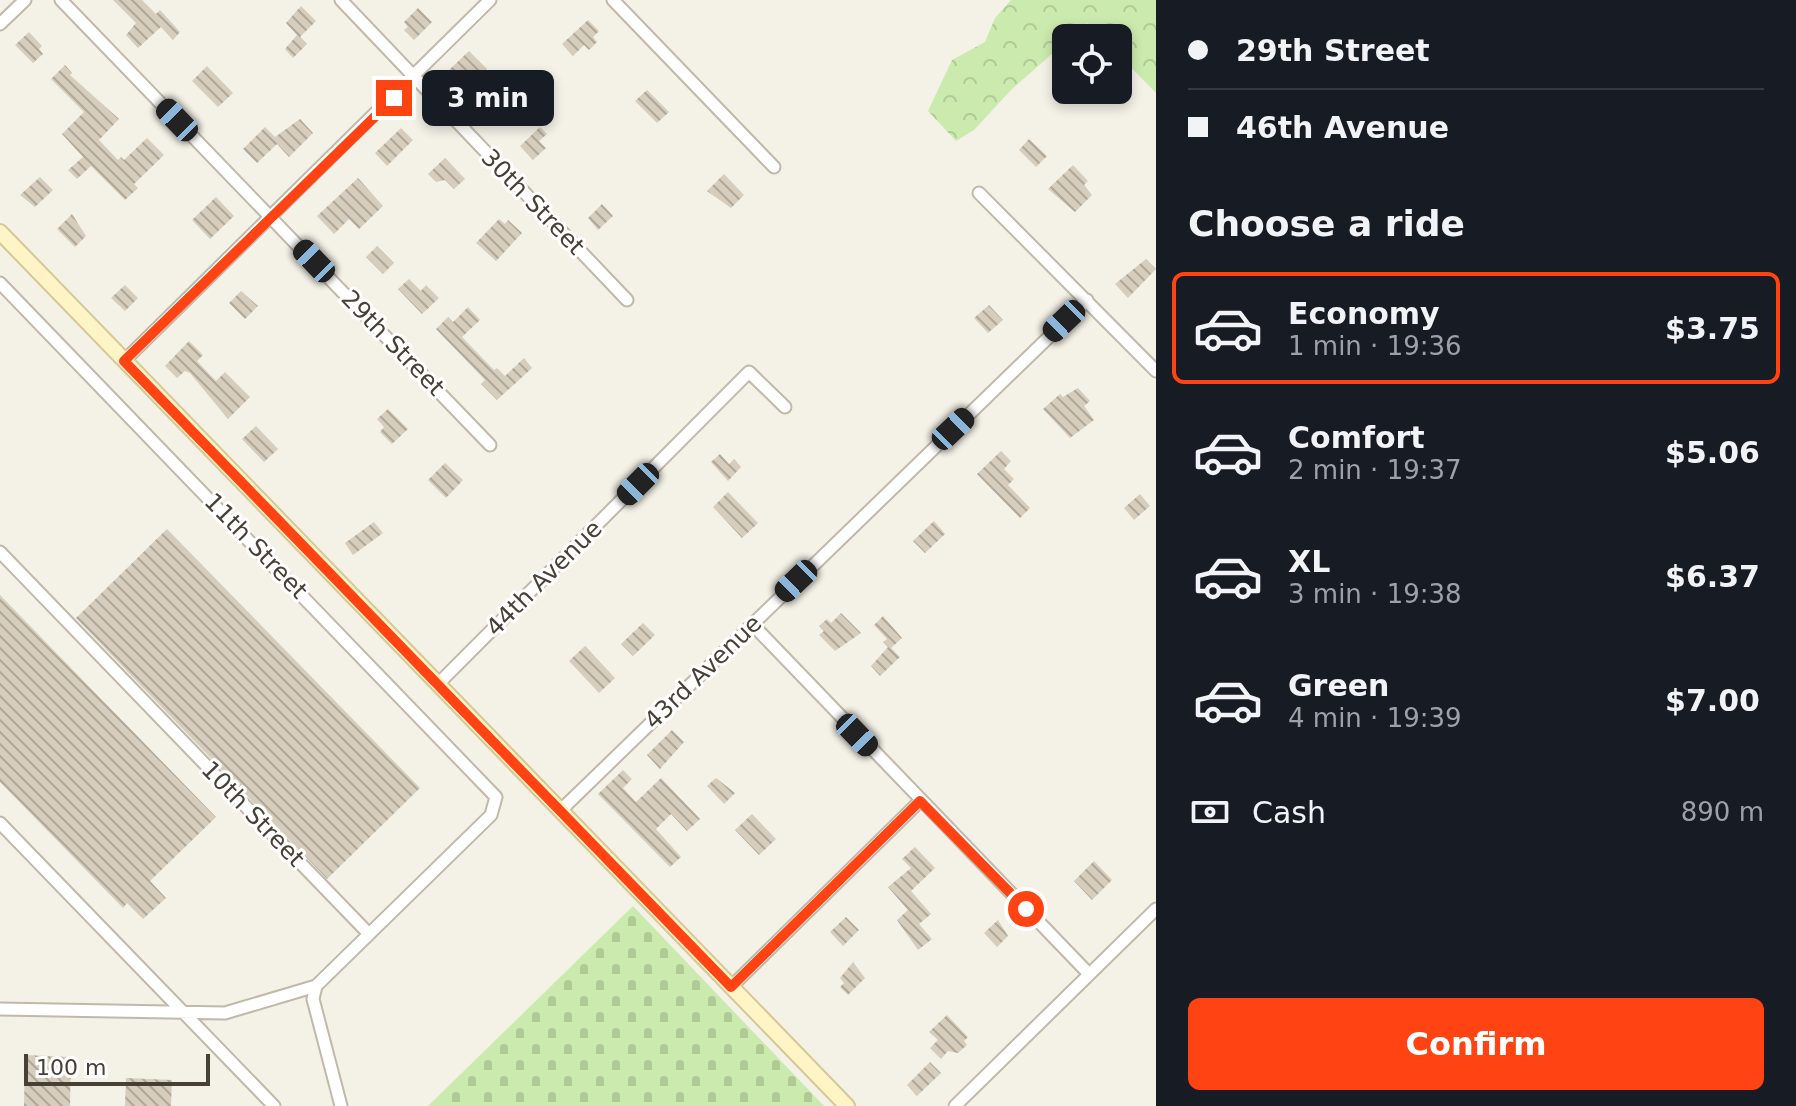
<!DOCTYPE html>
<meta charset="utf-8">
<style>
body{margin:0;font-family:"DejaVu Sans",sans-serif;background:#20242c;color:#f1f3f6;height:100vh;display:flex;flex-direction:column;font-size:30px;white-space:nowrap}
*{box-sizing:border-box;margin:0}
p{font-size:26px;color:#9ea1a6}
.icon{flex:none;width:44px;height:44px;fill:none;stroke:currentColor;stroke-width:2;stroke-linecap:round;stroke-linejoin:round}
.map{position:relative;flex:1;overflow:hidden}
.side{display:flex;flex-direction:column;background:#171b24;width:640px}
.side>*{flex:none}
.top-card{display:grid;align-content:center;height:176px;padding:0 32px;background:#171b24}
.controls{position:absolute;left:1052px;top:24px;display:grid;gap:16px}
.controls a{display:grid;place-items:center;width:80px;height:80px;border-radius:12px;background:#171b24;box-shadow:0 4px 12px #0003;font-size:40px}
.scale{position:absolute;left:24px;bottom:20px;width:186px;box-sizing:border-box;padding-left:8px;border:4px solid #474135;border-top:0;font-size:22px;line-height:28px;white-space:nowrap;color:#474135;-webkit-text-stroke:6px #fff;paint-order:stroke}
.end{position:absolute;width:36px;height:36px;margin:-18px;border:10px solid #ff4313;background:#fff;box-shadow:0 0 0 4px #fff}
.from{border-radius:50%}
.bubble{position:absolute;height:56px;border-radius:12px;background:#171b24;box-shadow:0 4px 12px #0003;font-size:26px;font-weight:700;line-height:56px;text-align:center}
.car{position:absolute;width:24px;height:48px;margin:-24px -12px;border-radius:10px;box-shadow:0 0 6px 2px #0007;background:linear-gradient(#222 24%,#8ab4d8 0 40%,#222 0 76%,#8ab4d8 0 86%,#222 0)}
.top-card b{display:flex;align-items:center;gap:28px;height:76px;font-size:30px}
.top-card b+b{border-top:2px solid #363941}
.top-card i{width:20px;height:20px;background:#f1f3f6}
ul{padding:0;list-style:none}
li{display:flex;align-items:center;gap:24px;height:112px;margin:0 16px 12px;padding:0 16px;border:4px solid transparent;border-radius:12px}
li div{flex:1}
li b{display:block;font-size:30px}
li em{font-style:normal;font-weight:700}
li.selected{border-color:#ff4313}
li>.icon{width:72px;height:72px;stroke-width:1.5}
h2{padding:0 32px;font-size:36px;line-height:96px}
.pay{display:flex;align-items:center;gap:20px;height:88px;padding:0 32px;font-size:30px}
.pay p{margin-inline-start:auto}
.cta{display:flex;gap:16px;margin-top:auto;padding:16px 32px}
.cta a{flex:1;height:92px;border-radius:12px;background:#ff4313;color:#fff;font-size:32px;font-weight:700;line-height:92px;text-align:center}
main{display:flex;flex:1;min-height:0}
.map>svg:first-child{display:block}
.forest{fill:url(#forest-crowns)}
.cemetery{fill:url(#cemetery-stones)}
.building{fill:url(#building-back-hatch)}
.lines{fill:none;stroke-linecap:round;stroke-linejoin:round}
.street-casing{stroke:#c0b9a9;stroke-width:15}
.secondary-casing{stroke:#d6c895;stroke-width:18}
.street{stroke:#fff;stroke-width:11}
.secondary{stroke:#fff4c6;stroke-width:14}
.route{stroke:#ff4313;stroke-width:10}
.labels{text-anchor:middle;stroke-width:6;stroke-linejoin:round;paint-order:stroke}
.street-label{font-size:24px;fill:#474135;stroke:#fff}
</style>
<main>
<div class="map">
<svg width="1156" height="1106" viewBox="0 0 1156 1106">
<defs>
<pattern id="forest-crowns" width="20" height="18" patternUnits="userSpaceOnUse" patternTransform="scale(2)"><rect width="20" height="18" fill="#cbeaae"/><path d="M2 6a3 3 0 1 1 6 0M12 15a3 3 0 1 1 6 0" fill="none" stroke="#b0ca96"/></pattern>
<pattern id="cemetery-stones" width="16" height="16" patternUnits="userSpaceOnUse" patternTransform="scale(2)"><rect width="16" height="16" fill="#cbeaae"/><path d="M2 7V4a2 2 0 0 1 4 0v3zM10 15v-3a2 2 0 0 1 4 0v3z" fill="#b0ca96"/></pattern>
<pattern id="building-back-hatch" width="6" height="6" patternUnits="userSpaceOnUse" patternTransform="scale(2)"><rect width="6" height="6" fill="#d6cdbc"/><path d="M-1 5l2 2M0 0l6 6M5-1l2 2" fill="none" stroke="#afa89a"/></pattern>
</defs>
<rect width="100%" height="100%" fill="#f4f1e7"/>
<!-- forest -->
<path class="forest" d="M1011,0H1156V93L1118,54V38H1102L1087,23L1011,90L974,130L956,141L928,111L952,60L985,42L995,18Z"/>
<!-- cemetery -->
<path class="cemetery" d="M633,906L824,1106H428Z"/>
<!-- building -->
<path class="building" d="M113,0H142L156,14L160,10L180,32L173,40L161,27L138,48L126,35L136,23Z
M301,6L316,21L300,37L307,44L293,58L285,49L297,35L286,23Z
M418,8L432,22L414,40L404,30L408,27L404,22Z
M588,20L599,31L593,37L597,42L589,50L584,45L573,56L562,44Z
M29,32L42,46L39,49L43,54L33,63L15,45Z
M469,51L487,69L467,89L449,70Z
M65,65L72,73L70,75L119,119L99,140L118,160L121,157L124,160L147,138L164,155L134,184L138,188L125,200L91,166L77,179L68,170L83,157L62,134L84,112L51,79Z
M207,66L233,93L218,107L192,81Z
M647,90L669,112L657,123L635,101Z
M300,119L313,133L289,157L277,144L257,163L243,149L265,127L275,137Z
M540,127L547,134L539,141L546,148L533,160L520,146Z
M401,128L413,140L387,166L375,153Z
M1029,139L1047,156L1036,167L1019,150Z
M445,158L465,179L454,189L445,180L436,182L428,174Z
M1073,165L1088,181L1084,185L1092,195L1075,212L1048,189Z
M724,174L744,195L731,208L707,191Z
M40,177L53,190L35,207L20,195Z
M358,178L383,206L359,229L349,219L334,234L317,216Z
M216,197L234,216L210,239L192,220Z
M602,204L613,216L598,230L588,218Z
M72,214L86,236L75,247L57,229Z
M499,219L505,224L508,220L522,233L496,261L476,243Z
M377,246L394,263L383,274L366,257Z
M1146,259L1156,269L1128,298L1115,284Z
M409,279L421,291L426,285L439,298L422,314L398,289Z
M125,285L138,298L125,311L111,298Z
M241,291L258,306L245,319L229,303Z
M989,305L1003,320L988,333L974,318Z
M468,307L480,320L462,337L494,370L497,368L505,376L524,358L532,368L497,400L481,384L485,380L436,329L448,317L453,322Z
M189,341L203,355L197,361L216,381L225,372L250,397L228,419L190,373L185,371L177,378L165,366Z
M1078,388L1090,401L1084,406L1094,420L1070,438L1043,409L1060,394L1063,397Z
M388,409L408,429L392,444L380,432L384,427L377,419Z
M256,426L278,449L264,462L242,439Z
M1001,451L1011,461L1004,469L1014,479L1008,485L1030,508L1020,518L977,474Z
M720,454L729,464L734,459L741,467L728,481L711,462Z
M445,463L463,480L446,498L428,480Z
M728,492L758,523L742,538L713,507Z
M1140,494L1150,506L1134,520L1124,508Z
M934,521L945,534L925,553L913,541Z
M374,522L383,533L353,555L345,543Z
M167,529L420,788L327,879L76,618Z
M0,595L216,817L150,881L166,898L143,919L127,903L123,908L0,782Z
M841,613L861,633L835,651L819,635L824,631L819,626L827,619L831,623Z
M883,616L902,638L891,648L900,657L880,676L871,666L888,647L883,642L887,639L874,625Z
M643,623L655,635L633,656L621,644Z
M585,646L615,678L599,693L569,661Z
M672,730L684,742L660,769L647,755Z
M623,770L632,779L623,788L636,802L661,778L700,819L687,831L671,814L656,829L681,857L670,867L598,794Z
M716,778L735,793L724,804L707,786Z
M752,814L776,839L759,855L735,830Z
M915,847L935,868L911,891L931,914L919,924L932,939L918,950L897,920L908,910L888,887L911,868L902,859Z
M1094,861L1112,880L1092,900L1074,881Z
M846,917L859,930L843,946L830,932Z
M998,920L1008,936L997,947L984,933Z
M853,962L865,978L848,995L840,987L844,983L840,978Z
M947,1015L968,1037L964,1041L967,1045L958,1053L948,1051L941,1059L930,1048L938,1040L929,1032Z
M25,1055L71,1057L70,1106H24Z
M930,1062L941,1073L917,1096L907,1085Z
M126,1078L172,1080L171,1106H125Z"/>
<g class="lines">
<!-- street casing -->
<g class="street-casing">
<path id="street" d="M61,0L490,445
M341,0L627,300
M613,0L774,167
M0,24L25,0
M979,193L1156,371
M0,283L496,797L491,815L316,986L313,999L341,1106
M124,361L490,0
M0,552L369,934
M752,624L1089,974
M438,684L749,372L785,407
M561,810L1087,300
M0,823L274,1106
M731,987L920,801
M0,1009L225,1013L316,986
M955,1106L1156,909"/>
</g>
<!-- secondary casing -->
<g class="secondary-casing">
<path id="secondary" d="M0,232L847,1106"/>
</g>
<!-- street -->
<use href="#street" class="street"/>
<!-- secondary -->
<use href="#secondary" class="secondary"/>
</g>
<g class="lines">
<!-- route -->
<path class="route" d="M394,98L124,361L731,987L920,801L1026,909"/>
</g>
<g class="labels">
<!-- street labels -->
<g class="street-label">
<text transform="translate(533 202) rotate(46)" y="8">30th Street</text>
<text transform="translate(393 343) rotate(46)" y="8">29th Street</text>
<text transform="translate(256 546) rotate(46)" y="8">11th Street</text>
<text transform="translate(544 578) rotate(-45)" y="8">44th Avenue</text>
<text transform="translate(703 672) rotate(-44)" y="8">43rd Avenue</text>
<text transform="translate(253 814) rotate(46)" y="8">10th Street</text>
</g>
</g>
</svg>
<div class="controls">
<a><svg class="icon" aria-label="locate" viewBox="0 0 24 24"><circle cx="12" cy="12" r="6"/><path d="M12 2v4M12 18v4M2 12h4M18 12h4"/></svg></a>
</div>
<div class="scale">100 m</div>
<i class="end from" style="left:1026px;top:909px"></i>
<i class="end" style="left:394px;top:98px"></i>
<div class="bubble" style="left:422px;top:70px;width:132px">3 min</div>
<i class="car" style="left:177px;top:120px;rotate:316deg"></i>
<i class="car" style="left:314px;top:261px;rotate:316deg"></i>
<i class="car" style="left:1064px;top:321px;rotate:226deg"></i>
<i class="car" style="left:953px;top:429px;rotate:46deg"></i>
<i class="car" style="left:638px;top:484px;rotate:225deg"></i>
<i class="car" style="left:796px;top:581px;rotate:226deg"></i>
<i class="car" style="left:857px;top:735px;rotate:136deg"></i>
</div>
<section class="side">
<div class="top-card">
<b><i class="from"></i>29th Street</b>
<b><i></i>46th Avenue</b>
</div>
<h2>Choose a ride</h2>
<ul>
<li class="selected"><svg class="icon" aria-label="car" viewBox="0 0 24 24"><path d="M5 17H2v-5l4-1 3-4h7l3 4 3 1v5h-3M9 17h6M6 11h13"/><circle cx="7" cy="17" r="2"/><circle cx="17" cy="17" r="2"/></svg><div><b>Economy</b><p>1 min · 19:36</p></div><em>$3.75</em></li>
<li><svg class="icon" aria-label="car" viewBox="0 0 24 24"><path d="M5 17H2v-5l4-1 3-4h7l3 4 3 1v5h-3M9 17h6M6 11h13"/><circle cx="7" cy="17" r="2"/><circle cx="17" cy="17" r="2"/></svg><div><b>Comfort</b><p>2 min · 19:37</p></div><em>$5.06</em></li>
<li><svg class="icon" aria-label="car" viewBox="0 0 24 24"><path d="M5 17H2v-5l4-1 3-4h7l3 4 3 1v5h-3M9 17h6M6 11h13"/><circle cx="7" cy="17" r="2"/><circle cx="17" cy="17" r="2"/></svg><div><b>XL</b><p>3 min · 19:38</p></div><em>$6.37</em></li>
<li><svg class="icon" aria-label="car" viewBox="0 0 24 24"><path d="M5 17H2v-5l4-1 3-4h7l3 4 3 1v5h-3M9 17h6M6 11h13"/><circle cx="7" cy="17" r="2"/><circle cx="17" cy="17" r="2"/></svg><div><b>Green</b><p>4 min · 19:39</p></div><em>$7.00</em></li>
</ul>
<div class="pay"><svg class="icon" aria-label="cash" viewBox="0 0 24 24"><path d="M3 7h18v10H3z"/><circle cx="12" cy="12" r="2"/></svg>Cash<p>890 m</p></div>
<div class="cta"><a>Confirm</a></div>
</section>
</main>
